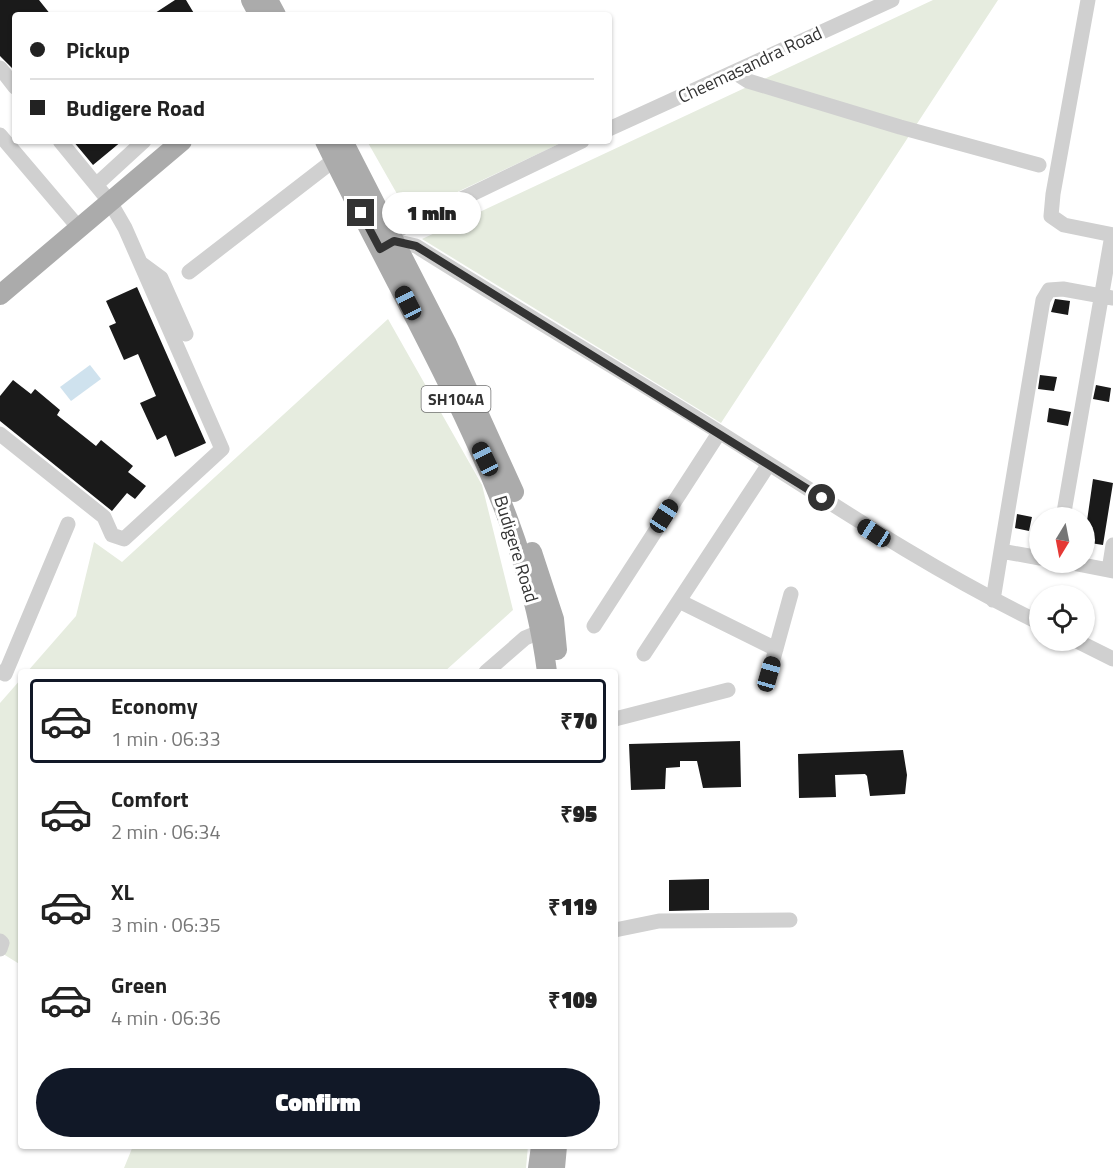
<!DOCTYPE html>
<meta charset="utf-8">
<style>
body{margin:0;font-family:"Titillium Web",sans-serif;background:#f2f2f2;color:#222;height:100vh;display:flex;flex-direction:column;font-size:22px;white-space:nowrap}
*{box-sizing:border-box;margin:0}
p{font-size:20px;color:#767676}
.icon{flex:none;width:33px;height:33px;fill:none;stroke:currentColor;stroke-width:2;stroke-linecap:round;stroke-linejoin:round}
.map{position:relative;flex:1;overflow:hidden}
.side{position:absolute;left:18px;top:669px;width:600px;height:480px;display:flex;flex-direction:column;background:#fff;border-radius:6px;box-shadow:0 2px 4px #0004}
.side>*{flex:none}
.banner{position:absolute;left:12px;top:12px;width:600px;height:132px;border-radius:6px;box-shadow:0 2px 4px #0004;display:grid;align-content:center;height:132px;padding:0 18px;background:#fff}
.needle{width:39px;rotate:190deg}
.controls{position:absolute;left:1029px;top:507px;display:grid;gap:12px}
.controls a{display:grid;place-items:center;width:66px;height:66px;border-radius:50%;background:#fff;box-shadow:0 2px 4px #0004;font-size:30px}
.end{position:absolute;width:27px;height:27px;margin:-14px;border:8px solid #333;background:#fff;box-shadow:0 0 0 3px #fff}
.from{border-radius:50%}
.bubble{position:absolute;height:42px;border-radius:21px;background:#fff;box-shadow:0 2px 4px #0004;font-size:20px;font-weight:800;line-height:42px;text-align:center}
.car{position:absolute;width:18px;height:36px;margin:-18px -9px;border-radius:8px;box-shadow:0 0 4px 2px #0007;background:linear-gradient(#222 24%,#8ab4d8 0 40%,#222 0 76%,#8ab4d8 0 86%,#222 0)}
.banner b{display:flex;align-items:center;gap:21px;height:57px;font-size:22px}
.banner b+b{border-top:2px solid #e0e0e0}
.banner i{width:15px;height:15px;background:#222}
ul{padding:10px 0 0;list-style:none}
li{display:flex;align-items:center;gap:18px;height:84px;margin:0 12px 9px;padding:0 6px;border:3px solid transparent;border-radius:6px}
li div{flex:1}
li b{display:block;font-size:22px}
li em{font-style:normal;font-weight:800}
li.selected{border-color:#111827}
li>.icon{width:54px;height:54px;stroke-width:1.5}
.primary-button{display:flex;gap:12px;margin-top:auto;padding:12px 18px}
.primary-button a{flex:1;height:69px;border-radius:36px;background:#111827;color:#fff;font-size:24px;font-weight:800;line-height:69px;text-align:center}
.map>svg:first-child{display:block}
.green{fill:#e6ecdf}
.water{fill:#cfe2ee}
.building{fill:#1a1a1a}
.lines{fill:none;stroke-linecap:round;stroke-linejoin:round}
.minor{stroke:#d0d0d0;stroke-width:15}
.major{stroke:#ababab;stroke-width:20}
.route{stroke:#333;stroke-width:8}
.labels{text-anchor:middle;stroke-width:6;stroke-linejoin:round;paint-order:stroke}
.shield{fill:#fff;stroke:#707070;stroke-width:1.5}
.shield-label{font-size:16px;font-weight:bold;fill:#333}
.street-label{font-size:18px;fill:#333;stroke:#fff}
</style>
<div class="map">
<svg width="1113" height="1168" viewBox="0 0 1113 1168">
<rect width="100%" height="100%" fill="#fff"/>
<!-- green -->
<path class="green" d="M933,0H998L721,423L422,239Z
M367,141H565L409,215Z
M388,319L482,485L513,610L444,672H27L76,616L94,542L122,562Z
M21,679V965L0,952V703Z
M133,1146H528L526,1168H124Z"/>
<!-- water -->
<path class="water" d="M90,365L101,379L71,401L60,387Z"/>
<!-- building -->
<path class="building" d="M0,0H39L51,15H15V71L0,56Z
M175,0H186L195,15H152Z
M73,141H122L93,165Z
M137,287L206,443L175,457L166,435L157,440L140,403L156,396L138,354L124,360L109,326L116,323L106,301Z
M1055,299L1070,301L1068,315L1051,312Z
M1040,375L1057,377L1054,391L1038,389Z
M13,380L31,394L35,389L60,410L57,415L96,446L101,440L133,466L128,472L146,486L135,499L127,493L112,511L0,421V396Z
M1096,385L1111,388L1109,402L1093,399Z
M1049,408L1071,412L1068,426L1047,422Z
M1093,479L1113,483L1103,545L1084,542Z
M1017,514L1032,517L1029,531L1015,528Z
M740,741L741,787L703,788L697,761H680V767L666,768L665,789L631,790L629,744Z
M903,750L907,775L905,794L870,796L867,776L865,774L835,775L836,797L799,798L798,754Z
M709,879V910L669,911V880Z"/>
<g class="lines">
<!-- minor -->
<path class="minor" d="M1088,0L1053,194L1051,216L1064,225L1113,235
M0,68L15,87
M734,72L748,81L900,127L1039,165
M609,129L892,0
M0,135L79,228
M96,185L144,141
M389,234L582,141
M388,244L394,241L416,246C516,309 618,369 719,432C825,499 927,568 1040,623
M142,264L161,278L186,334
M189,272L334,160
M0,434L104,517L112,535L124,539L222,449L125,228L110,202L60,141
M1063,518L1112,235
M1001,551L1043,300L1049,290L1063,289L1113,298
M1067,562L1113,571
M1109,570L1113,545
M993,600L1001,551L1040,558
M679,601L776,649
M594,626L719,433
M1075,640L1113,659
M644,654L769,464
M0,672L5,674L68,524
M486,672L525,638L542,631
M769,674L791,594
M615,719L728,690
M615,930L659,921L790,920
M0,941L2,943L0,949"/>
<!-- major -->
<path class="major" d="M251,0L259,15
M268,0L276,15
M325,141C364,221 407,300 447,381C492,473 534,568 547,672
M343,141L446,342L514,492
M0,295L182,141
M532,552L554,619L557,650
M538,1168L541,1146
M555,1168L557,1146"/>
</g>
<g class="lines">
<!-- route -->
<path class="route" d="M361,213L380,249L394,241L416,246L822,498"/>
</g>
<g class="labels">
<!-- shield labels -->
<rect class="shield" x="421.5" y="386" width="69" height="26" rx="4.5"/>
<g class="shield-label">
<text x="456" y="405">SH104A</text>
</g>
<!-- street labels -->
<g class="street-label">
<text transform="translate(750 65) rotate(-25)" y="6">Cheemasandra Road</text>
<text transform="translate(516 549) rotate(73)" y="6">Budigere Road</text>
</g>
</g>
</svg>
<div class="controls">
<a><svg class="needle" viewBox="-14 -14 28 28"><path d="M0-13l5 13h-10z" fill="#e53935"/><path d="M0 13l5-13h-10z" fill="#767676"/></svg></a>
<a><svg class="icon" aria-label="locate" viewBox="0 0 24 24"><circle cx="12" cy="12" r="6"/><path d="M12 2v4M12 18v4M2 12h4M18 12h4"/></svg></a>
</div>
<i class="end from" style="left:822px;top:498px"></i>
<i class="end" style="left:361px;top:213px"></i>
<div class="bubble" style="left:382px;top:192px;width:99px">1 min</div>
<i class="car" style="left:408px;top:303px;rotate:333deg"></i>
<i class="car" style="left:485px;top:459px;rotate:334deg"></i>
<i class="car" style="left:664px;top:516px;rotate:33deg"></i>
<i class="car" style="left:874px;top:533px;rotate:303deg"></i>
<i class="car" style="left:769px;top:674px;rotate:16deg"></i>
<div class="banner">
<b><i class="from"></i>Pickup</b>
<b><i></i>Budigere Road</b>
</div>
<section class="side">
<ul>
<li class="selected"><svg class="icon" aria-label="car" viewBox="0 0 24 24"><path d="M5 17H2v-5l4-1 3-4h7l3 4 3 1v5h-3M9 17h6M6 11h13"/><circle cx="7" cy="17" r="2"/><circle cx="17" cy="17" r="2"/></svg><div><b>Economy</b><p>1 min · 06:33</p></div><em>₹70</em></li>
<li><svg class="icon" aria-label="car" viewBox="0 0 24 24"><path d="M5 17H2v-5l4-1 3-4h7l3 4 3 1v5h-3M9 17h6M6 11h13"/><circle cx="7" cy="17" r="2"/><circle cx="17" cy="17" r="2"/></svg><div><b>Comfort</b><p>2 min · 06:34</p></div><em>₹95</em></li>
<li><svg class="icon" aria-label="car" viewBox="0 0 24 24"><path d="M5 17H2v-5l4-1 3-4h7l3 4 3 1v5h-3M9 17h6M6 11h13"/><circle cx="7" cy="17" r="2"/><circle cx="17" cy="17" r="2"/></svg><div><b>XL</b><p>3 min · 06:35</p></div><em>₹119</em></li>
<li><svg class="icon" aria-label="car" viewBox="0 0 24 24"><path d="M5 17H2v-5l4-1 3-4h7l3 4 3 1v5h-3M9 17h6M6 11h13"/><circle cx="7" cy="17" r="2"/><circle cx="17" cy="17" r="2"/></svg><div><b>Green</b><p>4 min · 06:36</p></div><em>₹109</em></li>
</ul>
<div class="primary-button"><a>Confirm</a></div>
</section>
</div>
